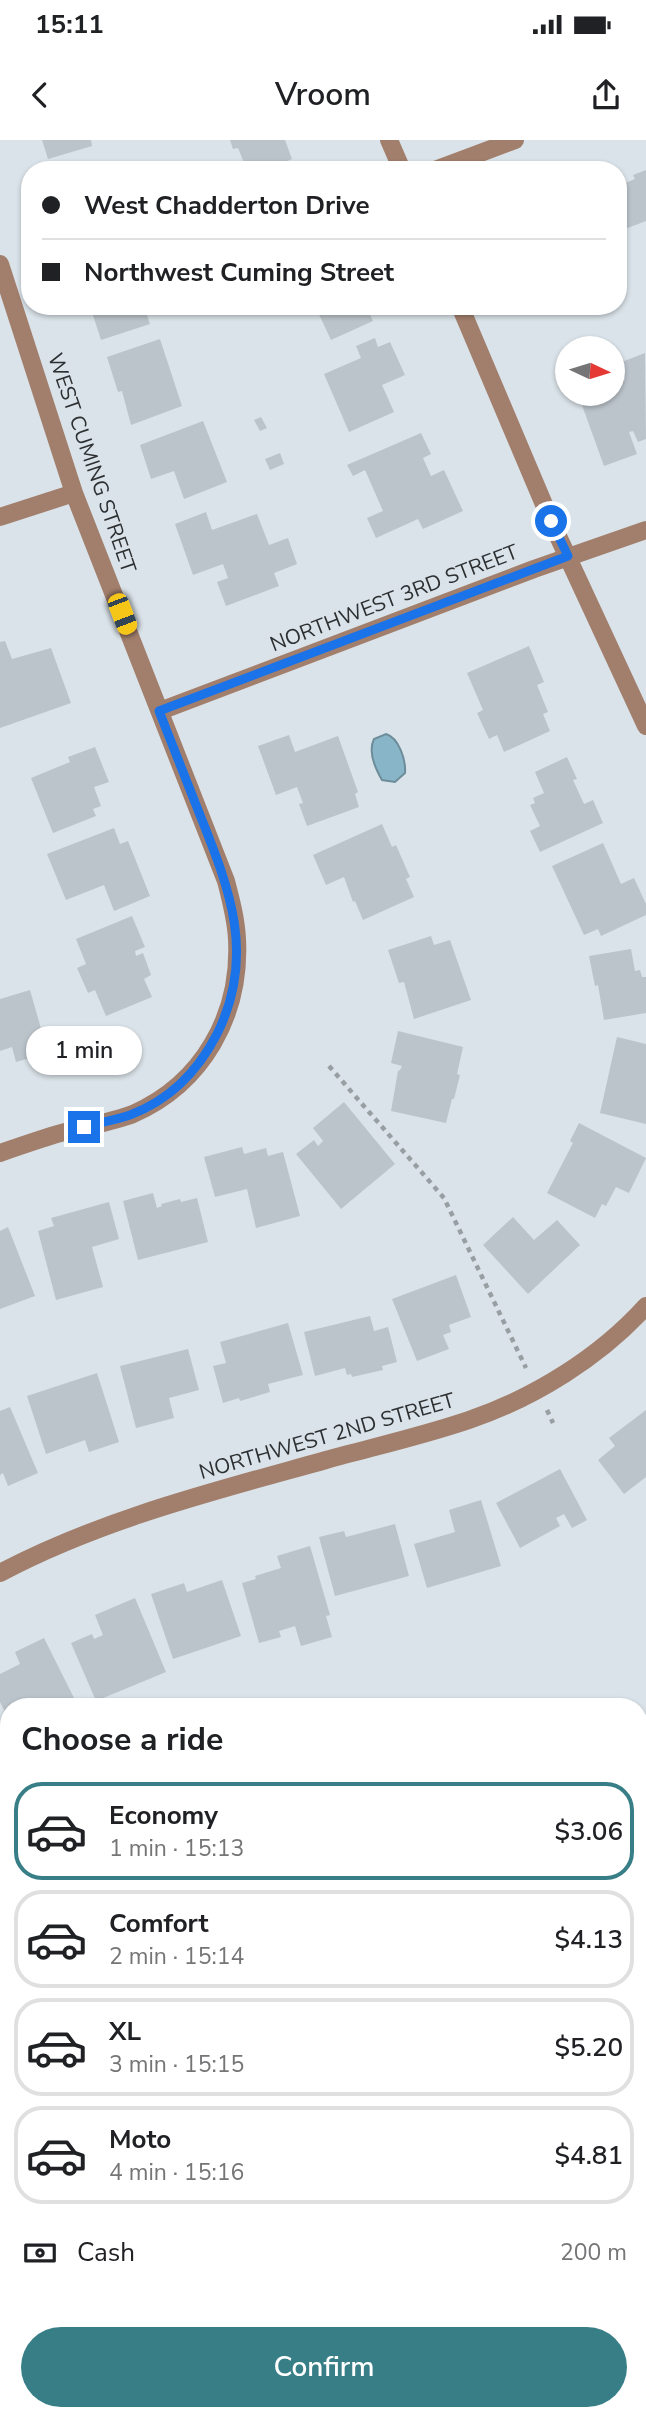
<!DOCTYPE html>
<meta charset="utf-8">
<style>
body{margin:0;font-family:"Nunito Sans",sans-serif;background:#f2f2f2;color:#202124;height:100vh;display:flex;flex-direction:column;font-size:26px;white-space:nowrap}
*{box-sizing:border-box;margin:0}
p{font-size:23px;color:#757577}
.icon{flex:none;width:38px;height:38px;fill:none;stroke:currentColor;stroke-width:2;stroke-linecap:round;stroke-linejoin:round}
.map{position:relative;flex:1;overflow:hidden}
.side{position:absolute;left:0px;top:1558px;width:648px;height:723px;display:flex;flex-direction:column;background:#fff;border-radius:28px 28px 0 0;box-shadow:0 2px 5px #0004}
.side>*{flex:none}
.banner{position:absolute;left:21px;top:21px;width:606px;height:154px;border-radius:28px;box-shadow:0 2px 5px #0004;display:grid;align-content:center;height:154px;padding:0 21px;background:#fff}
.needle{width:46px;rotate:94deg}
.fabs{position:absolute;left:555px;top:196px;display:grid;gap:14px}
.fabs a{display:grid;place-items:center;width:70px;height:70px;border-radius:50%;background:#fff;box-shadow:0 2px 5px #0004;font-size:35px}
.end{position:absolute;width:32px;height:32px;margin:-16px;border:9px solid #1a73e8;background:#fff;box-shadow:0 0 0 4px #fff}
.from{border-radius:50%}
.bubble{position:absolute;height:49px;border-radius:24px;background:#fff;box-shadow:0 2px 5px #0004;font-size:23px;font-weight:600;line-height:49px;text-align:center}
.car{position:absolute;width:21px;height:42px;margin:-21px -10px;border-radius:9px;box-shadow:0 0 5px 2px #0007;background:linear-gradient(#f5c518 24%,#345 0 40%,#f5c518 0 76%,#345 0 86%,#f5c518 0)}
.banner b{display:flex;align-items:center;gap:24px;height:66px;font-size:26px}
.banner b+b{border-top:2px solid #e0e0e0}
.banner i{width:18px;height:18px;background:#202124}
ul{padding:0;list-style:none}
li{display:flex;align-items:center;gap:21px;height:98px;margin:0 14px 10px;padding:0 7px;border:4px solid #e0e0e0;border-radius:28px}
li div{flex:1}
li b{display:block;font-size:26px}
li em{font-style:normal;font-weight:600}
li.current{border-color:#377e87}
li>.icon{width:63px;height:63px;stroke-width:1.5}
h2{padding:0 21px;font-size:32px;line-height:84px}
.pay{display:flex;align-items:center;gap:18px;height:77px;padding:0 21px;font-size:26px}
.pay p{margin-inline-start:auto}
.primary-button{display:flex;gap:14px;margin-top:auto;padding:14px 21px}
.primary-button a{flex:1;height:80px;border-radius:42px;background:#377e87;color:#fff;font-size:28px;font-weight:600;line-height:80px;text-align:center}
.status{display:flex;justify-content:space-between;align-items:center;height:49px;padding:0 35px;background:#fff;direction:ltr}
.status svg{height:19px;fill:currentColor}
header{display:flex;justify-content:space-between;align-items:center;height:91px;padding:0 21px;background:#fff;font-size:32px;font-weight:600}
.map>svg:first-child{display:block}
.built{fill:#cbdae6}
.water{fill:#88b5c8;stroke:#6d8d9b;stroke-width:2}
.building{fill:#bbc4cb}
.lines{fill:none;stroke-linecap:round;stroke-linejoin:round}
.path{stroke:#989fa3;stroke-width:4.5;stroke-dasharray:5 5;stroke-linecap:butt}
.minor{stroke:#a27f6c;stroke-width:18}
.route{stroke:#1a73e8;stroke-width:9}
.labels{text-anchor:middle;stroke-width:7;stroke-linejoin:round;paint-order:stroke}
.street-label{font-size:21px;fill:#2d3032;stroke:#dae3e9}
</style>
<div class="status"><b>15:11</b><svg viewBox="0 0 49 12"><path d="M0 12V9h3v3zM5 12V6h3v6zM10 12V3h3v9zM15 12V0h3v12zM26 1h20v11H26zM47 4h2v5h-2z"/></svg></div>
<header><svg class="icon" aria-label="back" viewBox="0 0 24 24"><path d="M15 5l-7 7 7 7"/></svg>Vroom<svg class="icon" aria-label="share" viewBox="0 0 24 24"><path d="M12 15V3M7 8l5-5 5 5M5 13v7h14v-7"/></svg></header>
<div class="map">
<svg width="646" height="2280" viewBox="0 0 646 2280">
<rect width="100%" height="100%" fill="#dae3e9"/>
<!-- built -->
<path class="built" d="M9,2124V2272H639V2264L646,2280H0V2128Z"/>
<!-- water -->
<path class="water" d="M386,594C399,598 406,620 405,633L395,642L382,640C375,628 368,611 374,599Z"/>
<!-- building -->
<path class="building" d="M42,0H91L92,6L48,19Z
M230,0H285L292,19L265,30H247L238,8L233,9Z
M646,30V81L625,89L618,69V46L635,39L633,35Z
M90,166H144L150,184L101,200Z
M315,166H366L373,181L331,200Z
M375,198L378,207L390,202L405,235L382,245L394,272L349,292L324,234L361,218L356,206Z
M160,199L182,266L131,285L122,251L118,252L107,217Z
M645,213L646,299L638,302L633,291L629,292L637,314L604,326L578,254H612V244L625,240L619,223Z
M261,277L267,288L260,291L254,280Z
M203,281L227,342L184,359L174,331L151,339L140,305Z
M421,293L431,314L423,318L431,336L444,330L463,371L423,389L418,379L376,398L367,378L383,371L365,330L353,336L347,325Z
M280,313L284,324L270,330L265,319Z
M206,372L212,390L257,374L269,405L288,398L297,424L274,433L279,446L226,466L217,442L228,438L223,424L193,435L175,384Z
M5,501L12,519L51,508L71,563L0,588V502Z
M529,506L544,542L537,545L548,572L543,574L550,591L504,612L497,595L489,599L477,573L483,570L467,533Z
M289,595L295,612L338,596L358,652L355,654L359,667L307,686L299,664L303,663L297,647L276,655L258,606Z
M95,607L109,642L94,647L101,666L93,669L96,676L53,693L31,638L70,622L68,617Z
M567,617L577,639L573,640L584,664L593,660L603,683L540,712L530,691L540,686L530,665L535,663L533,658L544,653L535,632Z
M382,684L392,707L396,705L410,737L406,739L414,757L363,780L355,761L353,762L344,737L326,745L313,715Z
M114,688L120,704L128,701L150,756L114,771L104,745L66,760L47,714Z
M603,703L621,744L634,738L646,764V775L601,796L598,789L584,795L552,726Z
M132,776L145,807L135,811L136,816L143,813L151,835L144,839L152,857L106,876L95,850L88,853L77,828L86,824L76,799Z
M431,796L434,805L450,800L471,860L414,879L404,842L399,843L388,810Z
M631,809L635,831L640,830L642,837H646V873L604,880L598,845L595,846L589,816Z
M30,850L48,913L16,922L12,907L0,911V859Z
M398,891L463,907L457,934L460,935L454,959H452L446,983L391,971L398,931L400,930L402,926L391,923Z
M617,897L646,904V984L600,973Z
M344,962L395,1024L341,1069L296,1014L314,1000L318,1006L323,1001L313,988Z
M579,983L646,1018L629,1053L616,1047L606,1066L602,1064L595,1078L547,1053L573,1003L570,1001Z
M242,1007L244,1014L266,1008L268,1016L283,1012L300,1076L256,1088L247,1049L215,1057L204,1017Z
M153,1053L157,1068L162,1066L161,1064L180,1059L181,1062L197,1058L208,1102L138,1120L123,1061Z
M109,1062L119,1099L92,1107L103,1147L56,1160L38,1091L54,1086L51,1078Z
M513,1077L534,1100L557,1080L580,1105L528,1154L483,1105Z
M8,1087L35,1156L0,1169V1091Z
M456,1135L471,1177L449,1185L451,1192L443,1195L449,1209L417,1221L392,1159Z
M370,1176L374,1191L388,1187L397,1222L382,1226L383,1230L352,1237L351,1234L347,1235L345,1228L315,1236L304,1192Z
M288,1183L303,1235L268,1244L270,1252L240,1261L239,1258L223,1263L213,1226L226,1223L220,1202Z
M188,1209L199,1250L169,1258L174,1278L136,1288L120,1226Z
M97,1233L119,1302L89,1312L85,1300L46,1314L27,1256Z
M10,1267L38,1333L8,1346L3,1333L0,1335V1271Z
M646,1270V1337L624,1354L598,1320L615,1306L609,1298Z
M560,1329L587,1380L572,1388L564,1374L556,1378L560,1386L520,1408L496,1363Z
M481,1360L501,1426L427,1448L414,1404L455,1392L449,1370Z
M395,1384L409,1436L335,1456L319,1397L344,1391L346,1397Z
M310,1406L330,1475L326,1476L332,1497L301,1506L295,1486L279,1491L281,1497L259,1503L242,1443L256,1439L255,1436L281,1428L277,1416Z
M222,1440L241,1496L173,1519L151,1454L184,1443L187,1452Z
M135,1458L166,1532L96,1561L71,1503L92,1494L94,1499L103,1495L95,1475Z
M44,1498L75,1560L61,1566H9V1580L0,1562V1534L20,1524L15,1512Z
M558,1560L587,1565V1566H557Z
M0,1585L9,1602V1607L0,1611Z
M641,1588L646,1590L645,1658L639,1655V1592Z
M9,1751V1836L0,1840V1755Z
M9,1979V2000L0,1983Z
M646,2037V2102L639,2107V2041Z
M0,2045L9,2063V2067L0,2071Z
M646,2115V2136L639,2123V2119Z
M9,2242V2272H24L26,2280H0V2243Z
M74,2272H122L109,2280H79Z
M471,2272H569L574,2280H475Z"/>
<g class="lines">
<!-- path -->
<path class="path" d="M329,926L444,1058L526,1228
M547,1270L553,1283"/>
<!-- minor -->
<path class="minor" d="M389,0L402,30
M435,30L515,0
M0,124L74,353L226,741C231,760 236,779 237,799C241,875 203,943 133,974C110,983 84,986 61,993C40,999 20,1006 0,1013
M460,166L551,381L646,586
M0,377L74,353
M160,571L534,429L646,390
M0,1433C102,1379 215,1351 326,1320C373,1307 422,1296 469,1280C534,1258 600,1217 646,1166
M639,1874L646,1882
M0,1912L9,1907"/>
</g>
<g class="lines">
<!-- route -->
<path class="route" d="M84,987C99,983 115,980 130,975C170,960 198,931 217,894C256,816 230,750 200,675C186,640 173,606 159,571L568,416L551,381"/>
</g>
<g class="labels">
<!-- street labels -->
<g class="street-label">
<text transform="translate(92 323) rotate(71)" y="7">WEST CUMING STREET</text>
<text transform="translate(394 458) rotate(-21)" y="7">NORTHWEST 3RD STREET</text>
<text transform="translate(327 1296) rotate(-16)" y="7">NORTHWEST 2ND STREET</text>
</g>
</g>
</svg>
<div class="fabs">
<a><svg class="needle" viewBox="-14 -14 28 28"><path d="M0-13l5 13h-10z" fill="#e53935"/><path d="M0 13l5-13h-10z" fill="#757577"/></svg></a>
</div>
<i class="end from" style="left:551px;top:381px"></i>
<i class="end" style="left:84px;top:987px"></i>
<div class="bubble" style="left:26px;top:886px;width:116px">1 min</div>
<i class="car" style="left:122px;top:474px;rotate:159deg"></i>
<div class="banner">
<b><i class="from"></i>West Chadderton Drive</b>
<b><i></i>Northwest Cuming Street</b>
</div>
<section class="side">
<h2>Choose a ride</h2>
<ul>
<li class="current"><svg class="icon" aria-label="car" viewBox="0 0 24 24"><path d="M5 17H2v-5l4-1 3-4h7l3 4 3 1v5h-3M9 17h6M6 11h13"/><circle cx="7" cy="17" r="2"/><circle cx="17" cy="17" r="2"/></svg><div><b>Economy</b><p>1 min · 15:13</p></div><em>$3.06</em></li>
<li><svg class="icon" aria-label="car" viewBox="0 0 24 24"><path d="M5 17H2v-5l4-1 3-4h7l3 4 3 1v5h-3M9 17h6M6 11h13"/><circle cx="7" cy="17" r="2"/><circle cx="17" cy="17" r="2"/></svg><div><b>Comfort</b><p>2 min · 15:14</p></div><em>$4.13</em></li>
<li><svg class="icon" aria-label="car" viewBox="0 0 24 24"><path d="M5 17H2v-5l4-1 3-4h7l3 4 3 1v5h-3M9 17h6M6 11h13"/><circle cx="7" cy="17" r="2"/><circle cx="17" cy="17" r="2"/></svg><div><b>XL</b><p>3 min · 15:15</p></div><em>$5.20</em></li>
<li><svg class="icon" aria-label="car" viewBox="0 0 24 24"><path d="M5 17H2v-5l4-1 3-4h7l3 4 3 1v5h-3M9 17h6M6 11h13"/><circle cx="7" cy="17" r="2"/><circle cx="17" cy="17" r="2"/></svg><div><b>Moto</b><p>4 min · 15:16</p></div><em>$4.81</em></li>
</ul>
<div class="pay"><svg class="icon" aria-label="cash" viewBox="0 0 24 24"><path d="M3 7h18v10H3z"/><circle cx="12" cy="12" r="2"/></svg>Cash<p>200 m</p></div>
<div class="primary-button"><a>Confirm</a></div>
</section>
</div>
